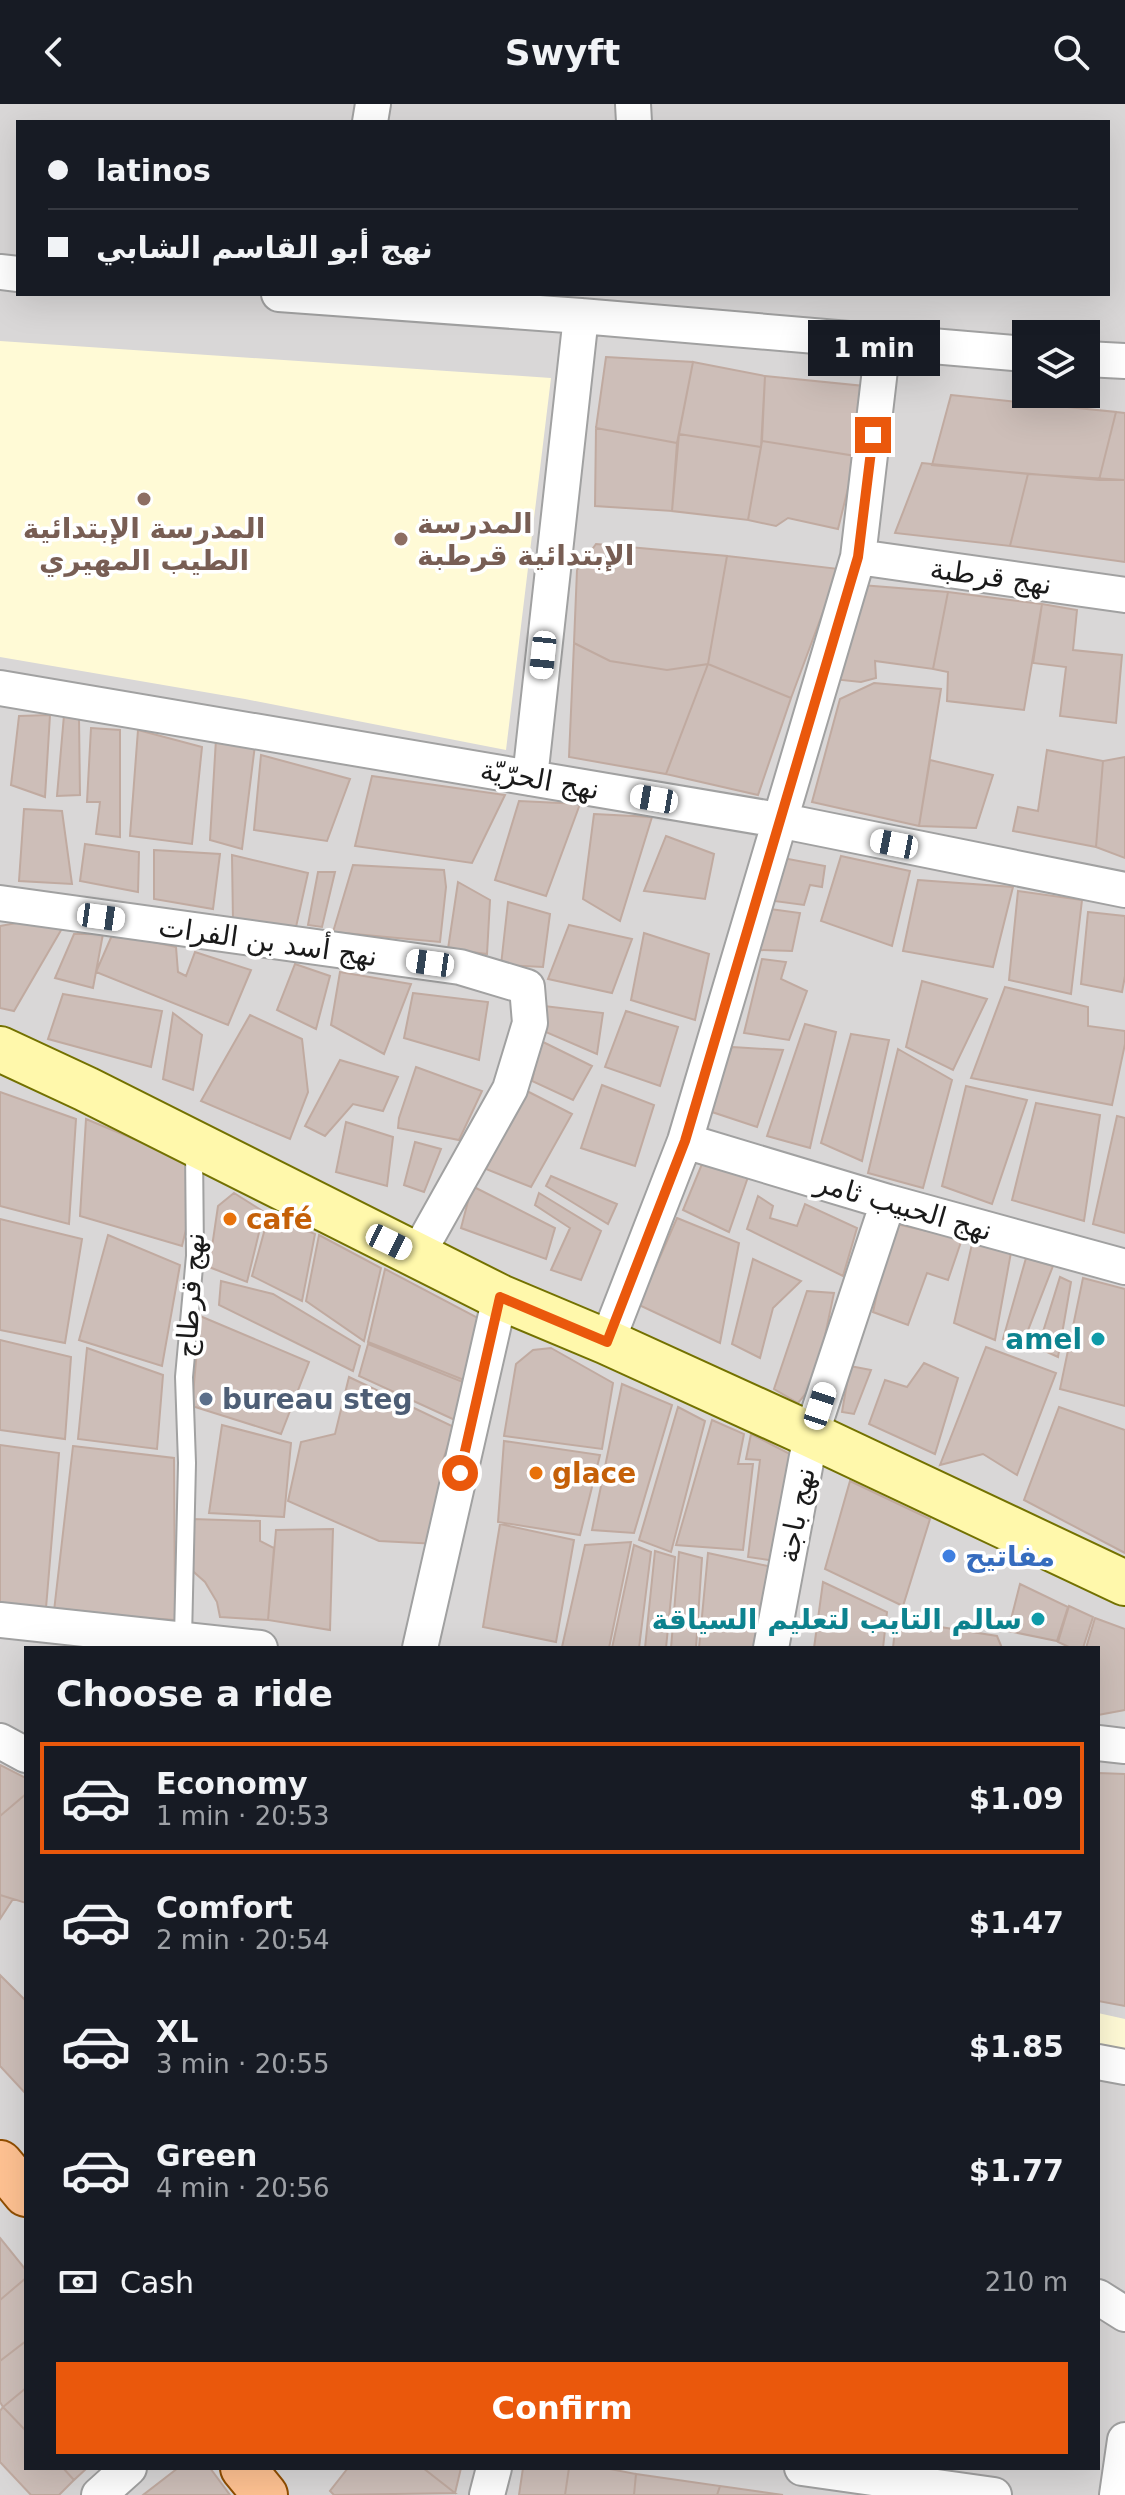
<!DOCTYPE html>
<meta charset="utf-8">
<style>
body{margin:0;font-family:"DejaVu Sans",Cairo,sans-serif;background:#20242c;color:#f1f3f6;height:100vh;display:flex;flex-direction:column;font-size:30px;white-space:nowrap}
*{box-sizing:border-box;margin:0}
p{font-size:26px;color:#9ea1a6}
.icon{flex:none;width:44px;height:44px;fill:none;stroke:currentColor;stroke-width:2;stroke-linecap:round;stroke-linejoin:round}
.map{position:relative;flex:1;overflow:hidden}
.panel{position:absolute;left:24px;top:1542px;width:1076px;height:824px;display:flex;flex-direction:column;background:#171b24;border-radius:0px;box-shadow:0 8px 32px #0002}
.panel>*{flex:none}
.hud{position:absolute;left:16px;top:16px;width:1094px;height:176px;border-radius:0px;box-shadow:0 8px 32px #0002;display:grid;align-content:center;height:176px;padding:0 32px;background:#171b24}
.buttons{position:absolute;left:1012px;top:216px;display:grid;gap:16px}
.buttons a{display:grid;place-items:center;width:88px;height:88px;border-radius:0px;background:#171b24;box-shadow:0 8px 32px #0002;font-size:40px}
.end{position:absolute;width:36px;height:36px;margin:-18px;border:10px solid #ea580c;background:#fff;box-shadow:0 0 0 4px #fff}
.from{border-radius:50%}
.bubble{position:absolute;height:56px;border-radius:0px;background:#171b24;box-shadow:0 8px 32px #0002;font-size:26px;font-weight:700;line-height:56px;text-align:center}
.car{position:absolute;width:24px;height:48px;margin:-24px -12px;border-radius:10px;box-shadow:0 0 6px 2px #0007;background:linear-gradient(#fff 24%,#345 0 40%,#fff 0 76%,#345 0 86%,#fff 0)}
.hud b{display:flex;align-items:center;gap:28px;height:76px;font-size:30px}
.hud b+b{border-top:2px solid #363941}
.hud i{width:20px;height:20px;background:#f1f3f6}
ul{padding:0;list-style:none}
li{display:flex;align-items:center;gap:24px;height:112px;margin:0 16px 12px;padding:0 16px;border:4px solid transparent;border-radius:0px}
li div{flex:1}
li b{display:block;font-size:30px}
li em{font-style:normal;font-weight:700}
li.current{border-color:#ea580c}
li>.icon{width:72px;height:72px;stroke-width:1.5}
h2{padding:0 32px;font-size:36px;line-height:96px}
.pay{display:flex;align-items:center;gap:20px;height:88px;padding:0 32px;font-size:30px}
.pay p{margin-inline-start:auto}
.cta{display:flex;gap:16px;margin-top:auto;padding:16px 32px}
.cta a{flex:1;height:92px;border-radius:0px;background:#ea580c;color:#fff;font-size:32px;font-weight:700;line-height:92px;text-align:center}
header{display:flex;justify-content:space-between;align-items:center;height:104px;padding:0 32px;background:#171b24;font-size:36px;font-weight:700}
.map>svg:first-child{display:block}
.residential{fill:#d9d7d7;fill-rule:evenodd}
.education{fill:#fffad6}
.building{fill:#cdbeb8;stroke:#c0aaa0;stroke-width:2}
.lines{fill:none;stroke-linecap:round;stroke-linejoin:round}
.lane-casing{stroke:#a1a1a1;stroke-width:20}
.street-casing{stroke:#a1a1a1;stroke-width:38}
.secondary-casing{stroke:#737100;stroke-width:48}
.primary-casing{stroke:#914e00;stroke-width:48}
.lane{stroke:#fff;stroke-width:16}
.street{stroke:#fff;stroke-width:34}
.secondary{stroke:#fff8ab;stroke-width:44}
.primary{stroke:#ffc292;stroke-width:44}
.route{stroke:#ea580c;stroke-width:10}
.education-dot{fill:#8d6e63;stroke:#fff;stroke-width:3}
.food-dot{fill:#e8710a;stroke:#fff;stroke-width:3}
.culture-dot{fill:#0f9aa8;stroke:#fff;stroke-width:3}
.service-dot{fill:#5c6f8a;stroke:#fff;stroke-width:3}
.shop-dot{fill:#3f7fe0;stroke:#fff;stroke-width:3}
.labels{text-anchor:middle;stroke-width:7;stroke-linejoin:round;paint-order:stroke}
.education-label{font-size:28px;font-weight:bold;fill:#785e54;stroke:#fff;text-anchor:start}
.street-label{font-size:28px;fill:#1a1a1a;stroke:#fff}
.food-label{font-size:28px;font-weight:bold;fill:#c56008;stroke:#fff;text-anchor:start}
.culture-label{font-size:28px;font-weight:bold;fill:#0d838f;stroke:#fff;text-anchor:end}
.service-label{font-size:28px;font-weight:bold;fill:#4e5e75;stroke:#fff;text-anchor:start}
.shop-label{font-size:28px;font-weight:bold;fill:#366cbe;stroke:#fff;text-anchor:start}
</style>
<header><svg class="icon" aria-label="back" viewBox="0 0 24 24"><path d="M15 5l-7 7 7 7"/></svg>Swyft<svg class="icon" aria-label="search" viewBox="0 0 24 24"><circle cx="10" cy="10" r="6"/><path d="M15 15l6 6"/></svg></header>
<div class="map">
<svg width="1125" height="2391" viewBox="0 0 1125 2391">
<rect width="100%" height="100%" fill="#eee7de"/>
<!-- residential -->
<path class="residential" d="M0,0H1125V2391H0ZM18,18H1108V190H18ZM1026,230H1086V290H1026ZM26,1544H1098V2364H26Z"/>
<!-- education -->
<path class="education" d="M0,237L551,274L506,646L245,595L0,553Z
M1098,1909L1125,1915V1955L1098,1949Z"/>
<!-- building -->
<path class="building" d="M606,253L693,258L677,339L596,324Z
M693,258L765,272L761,343L679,330Z
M765,272L874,283L856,352L762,337Z
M951,291L1116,308L1099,376L932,361Z
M1116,308L1125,309V376H1099Z
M596,324L677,339L672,407L595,402Z
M679,330L761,343L748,416L672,407Z
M762,337L856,352L838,425L788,414L776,422L748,416Z
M922,359L1028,370L1010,442L895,429Z
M1028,370L1125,376V458L1010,442Z
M596,440L727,452L708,560L667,566L610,557L574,539L577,466Z
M727,452L839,465L791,594L708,560Z
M861,481L948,488L933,565L875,557L876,574L861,578L832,575Z
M948,488L1042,500L1024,606L947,597L948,568L933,565Z
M1042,500L1077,506L1073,546L1122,551L1116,619L1060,612L1066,563L1033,559Z
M574,539L610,557L667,566L708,560L666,670L569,653Z
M708,560L791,594L758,691L666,670Z
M874,579L941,585L919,722L812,698L840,595Z
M50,611L45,693L11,681L19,612Z
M64,611L79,614L80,691L57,692Z
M91,624L120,626V733L96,730L100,698H87Z
M138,626L202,643L192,740L130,732Z
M216,635L255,641L242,745L210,736Z
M1047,646L1103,657L1096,743L1013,727L1018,703L1038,707Z
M261,651L350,675L327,737L254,726Z
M1125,653V754L1096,743L1103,657Z
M930,656L993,671L976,724L919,722Z
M372,672L505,691L472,759L355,742Z
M519,697L580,700L546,792L495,776Z
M24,705L62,707L72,780L19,777Z
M594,710L652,713L620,817L583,795Z
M666,732L714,750L705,795L644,787Z
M85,740L139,748L138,788L80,777Z
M154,746L220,750L213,805L154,795Z
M232,751L308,769L296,823L233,818Z
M841,752L910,767L892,842L821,817Z
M783,754L825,762L822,783L810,781L804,801L774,797Z
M353,761L444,766L446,783L440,838L333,828Z
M318,768H335L322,823L308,821Z
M918,776L1013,783L993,863L903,847Z
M458,778L490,796L487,850L448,845Z
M1018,787L1082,796L1071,890L1009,876Z
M508,798L550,810L543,863L501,861Z
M770,805L800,809L792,847L758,846Z
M1088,808L1125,812V872L1122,888L1081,880Z
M71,809L14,907L0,904V822Z
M569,821L632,835L612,889L548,875Z
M113,829L176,843L178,868L186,872L195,848L251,866L228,921L96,868Z
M644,829L709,850L695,916L631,896Z
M74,830H103L93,884L55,874Z
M762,855L786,858L781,875L807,887L789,936L744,929Z
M295,860L330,872L316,925L277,906Z
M340,868L411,880L384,950L331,921Z
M922,877L987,895L953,966L906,943Z
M1005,883L1088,903V922L1125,927V940L1112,1001L971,974Z
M413,889L488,898L479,956L404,934Z
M63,890L162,907L151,963L48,935Z
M544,902L603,909L597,950L541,926Z
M626,907L678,923L660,982L605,963Z
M173,909L202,931L193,986L163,975Z
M250,911L302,935L308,988L290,1035L201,997Z
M805,920L836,928L810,1044L767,1032Z
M851,930L889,936L862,1057L821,1039Z
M541,937L592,962L573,996L532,977Z
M732,943L783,946L757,1023L709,1007Z
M898,945L952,976L923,1084L868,1069Z
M340,956L398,973L383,1007L353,1000L325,1032L305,1022Z
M416,963L482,987L459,1036L398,1024L399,1014Z
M602,981L654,1001L635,1062L581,1044Z
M966,982L1027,996L992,1100L942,1082Z
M523,985L572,1010L531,1083L486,1065Z
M0,988L76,1015L69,1120L0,1102Z
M1036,999L1100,1011L1084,1117L1012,1096Z
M1117,1012L1125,1014V1129L1093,1120Z
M86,1015L201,1063L182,1142L80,1112Z
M346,1018L393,1033L387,1082L336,1068Z
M415,1038L441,1045L424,1088L404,1081Z
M702,1060L748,1073L729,1128L683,1106Z
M551,1072L617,1100L608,1120L546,1082Z
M472,1082L555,1124L546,1155L461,1124Z
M234,1089L264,1108L247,1178L209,1163L218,1102Z
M539,1089L601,1127L581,1176L551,1166L570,1124L535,1101Z
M758,1092L773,1102L770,1114L797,1122L805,1100L857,1124L843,1172L747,1125Z
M269,1110L315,1130L302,1197L252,1172Z
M677,1114L739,1139L720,1239L639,1201Z
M0,1115L82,1135L65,1239L0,1226Z
M892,1119L962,1135L948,1176L927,1169L908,1221L873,1208Z
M108,1131L180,1161L162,1262L79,1236Z
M319,1131L381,1164L364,1237L306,1197Z
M972,1140L1012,1143L995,1236L954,1219Z
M1026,1154L1053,1162L1023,1239L1003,1235Z
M753,1155L801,1177L773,1204L760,1254L732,1240Z
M385,1165L478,1214L474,1280L368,1238Z
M1060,1173L1071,1178L1058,1253L1038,1244Z
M1083,1174L1125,1185V1302L1060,1285Z
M221,1177L273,1190L360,1242L353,1267L219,1201Z
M807,1187L834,1189L815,1279L798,1299L774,1285Z
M200,1212L309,1258L281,1330L192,1302Z
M0,1236L71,1253L65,1335L0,1326Z
M368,1240L478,1284L468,1322L359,1272Z
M986,1243L1056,1269L1017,1371L983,1350L940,1361Z
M87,1244L163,1271L157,1345L78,1335Z
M551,1244L613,1279L602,1345L504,1332L516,1260L533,1246Z
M924,1259L958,1274L935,1350L869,1320L885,1276L907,1283Z
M850,1262L871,1266L854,1310L842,1308Z
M349,1273L454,1323L440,1365L454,1371L438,1440L379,1437L288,1397L301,1338L335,1330Z
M622,1280L672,1301L634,1429L592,1426Z
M678,1303L705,1317L671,1448L639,1436Z
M1059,1303L1125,1326V1449L1024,1396Z
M712,1316L744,1330L738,1360H753L743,1446L676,1441Z
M222,1321L291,1339L284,1413L209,1409Z
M751,1330L817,1364L803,1461L748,1453L760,1356L746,1355Z
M504,1337L600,1351L580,1431L498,1418Z
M0,1341L59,1349L46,1504L0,1500Z
M73,1342L174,1354L175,1516L54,1507Z
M850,1377L930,1415L903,1502L825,1465Z
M191,1415L260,1417V1437L274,1444L268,1516L220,1513L217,1498L205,1478L186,1461Z
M500,1420L574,1436L556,1538L483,1523Z
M333,1425L330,1526L268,1516L276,1426Z
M631,1438L609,1544L562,1543L585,1441Z
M634,1441L651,1448L639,1544H612Z
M655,1447L675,1453L666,1544H645Z
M679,1448L702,1454L696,1544H671Z
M708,1449L795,1468L780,1544H699Z
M823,1478L887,1508L883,1544H814Z
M1020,1480L1068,1503L1057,1537L1008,1527Z
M1069,1502L1093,1513L1083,1544H1071L1058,1538Z
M1095,1514L1125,1525V1606L1098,1611V1544H1086Z
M896,1516L997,1532L1002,1544H893Z
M0,1661L26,1674V1690L0,1712Z
M1098,1669L1125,1670V1902L1098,1897Z
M26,1690V1799L0,1791V1712Z
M0,1791L13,1795L0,1815Z
M0,1871L26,1897V1990L0,1962Z
M0,2134L26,2166V2174L0,2196Z
M26,2174V2237L0,2257V2196Z
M26,2237V2284L3,2303L0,2298V2257Z
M26,2284V2327L3,2303Z
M3,2303L26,2327V2364H63L74,2376L59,2391H31L0,2358V2307Z
M63,2364H87L74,2376Z
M178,2364H210L230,2391H143Z
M348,2364H423L455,2389L334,2391L330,2387Z
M423,2364H461L455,2389Z
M523,2364H569L565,2391H519Z
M569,2364H605L636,2370L634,2391H565Z
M636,2370L720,2382L717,2391H634Z
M720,2382L783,2391H717Z"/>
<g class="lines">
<!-- lane casing -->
<g class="lane-casing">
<path id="lane" d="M183,1534L187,1359L184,1273L195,1152L194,1045"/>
</g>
<!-- street casing -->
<g class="street-casing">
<path id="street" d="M633,0L634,18
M370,18L373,0
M0,168L18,170
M279,190L581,212L1026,250
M1086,255L1125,257
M858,453L1125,491
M0,584L778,716L1125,786
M530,674L581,212
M0,799L460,863L527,883L530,919L510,985L417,1151
M685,1037L888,1098L1125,1163
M607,1238L685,1037L858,453L883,240
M0,1516L260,1544
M420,1544L500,1193
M771,1544L811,1331L888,1098
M0,1637L26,1651
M1098,1639L1125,1642
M1098,1958L1125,1963
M1098,2193L1125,2210
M802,2364L994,2391
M99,2391L129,2364
M487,2391L494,2364
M1117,2391L1125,2336"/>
</g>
<!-- secondary casing -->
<g class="secondary-casing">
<path id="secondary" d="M0,945L86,985L500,1193L607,1238L811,1331L1125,1479"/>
</g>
<!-- primary casing -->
<g class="primary-casing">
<path id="primary" d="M0,2059L26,2090
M243,2364L265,2391"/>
</g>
<!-- lane -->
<use href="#lane" class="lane"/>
<!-- street -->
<use href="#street" class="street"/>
<!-- secondary -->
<use href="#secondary" class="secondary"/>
<!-- primary -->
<use href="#primary" class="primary"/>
</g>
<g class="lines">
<!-- route -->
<path class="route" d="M460,1369L500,1193L607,1238L685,1037L858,453L873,331"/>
</g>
<!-- markers -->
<g class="education-dot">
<circle cx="144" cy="395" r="8"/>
<circle cx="401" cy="435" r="8"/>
</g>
<g class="food-dot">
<circle cx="230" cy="1115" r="8"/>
<circle cx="536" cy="1369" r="8"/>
</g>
<g class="culture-dot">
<circle cx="1098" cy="1235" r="8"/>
<circle cx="1038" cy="1515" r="8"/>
</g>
<circle class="service-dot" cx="206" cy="1295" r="8"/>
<circle class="shop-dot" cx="949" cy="1452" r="8"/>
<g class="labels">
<!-- education labels -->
<g class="education-label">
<text x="417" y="429">المدرسة<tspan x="417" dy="32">الإبتدائية قرطبة</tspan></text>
<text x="144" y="434" text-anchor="middle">المدرسة الإبتدائية<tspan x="144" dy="32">الطيب المهيري</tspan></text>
</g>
<!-- street labels -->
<g class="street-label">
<text transform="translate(991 472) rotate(8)" y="10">نهج قرطبة</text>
<text transform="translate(540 675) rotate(10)" y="10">نهج الحرّيّة</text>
<text transform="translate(268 837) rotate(8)" y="10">نهج أسد بن الفرات</text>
<text transform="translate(904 1102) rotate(16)" y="10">نهج الحبيب ثامر</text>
<text transform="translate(190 1191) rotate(-86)" y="10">نهج قرطاج</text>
<text transform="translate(796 1411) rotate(-79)" y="10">نهج باجة</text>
</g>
<!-- food labels -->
<g class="food-label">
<text x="246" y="1125">café</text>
<text x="552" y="1379">glace</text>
</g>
<!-- culture labels -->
<g class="culture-label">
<text x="1082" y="1245">amel</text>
<text x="1022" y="1525">سالم التايب لتعليم السياقة</text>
</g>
<!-- service labels -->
<g class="service-label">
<text x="222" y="1305">bureau steg</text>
</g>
<!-- shop labels -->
<g class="shop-label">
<text x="965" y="1462">مفاتيح</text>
</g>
</g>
</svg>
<div class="buttons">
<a><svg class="icon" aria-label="layers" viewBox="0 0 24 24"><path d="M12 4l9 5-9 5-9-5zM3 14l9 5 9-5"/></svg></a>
</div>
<i class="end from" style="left:460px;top:1369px"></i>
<i class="end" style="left:873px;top:331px"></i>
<div class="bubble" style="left:808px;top:216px;width:132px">1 min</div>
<i class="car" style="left:543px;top:551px;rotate:186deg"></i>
<i class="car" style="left:654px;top:695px;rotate:280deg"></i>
<i class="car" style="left:894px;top:740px;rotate:281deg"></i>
<i class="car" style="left:101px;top:813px;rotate:98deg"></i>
<i class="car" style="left:430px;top:859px;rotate:278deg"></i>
<i class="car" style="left:389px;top:1138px;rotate:116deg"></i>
<i class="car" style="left:820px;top:1302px;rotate:18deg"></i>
<div class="hud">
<b><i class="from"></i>latinos</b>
<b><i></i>نهج أبو القاسم الشابي</b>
</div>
<section class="panel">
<h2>Choose a ride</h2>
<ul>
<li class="current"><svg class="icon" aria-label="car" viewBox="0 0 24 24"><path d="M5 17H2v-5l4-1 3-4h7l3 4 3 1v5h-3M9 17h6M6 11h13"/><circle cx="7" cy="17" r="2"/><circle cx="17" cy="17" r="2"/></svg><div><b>Economy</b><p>1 min · 20:53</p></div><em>$1.09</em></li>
<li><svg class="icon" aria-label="car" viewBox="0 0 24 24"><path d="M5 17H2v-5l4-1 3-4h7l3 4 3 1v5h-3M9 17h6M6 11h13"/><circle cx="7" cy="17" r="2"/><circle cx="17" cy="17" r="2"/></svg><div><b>Comfort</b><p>2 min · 20:54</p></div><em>$1.47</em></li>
<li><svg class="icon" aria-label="car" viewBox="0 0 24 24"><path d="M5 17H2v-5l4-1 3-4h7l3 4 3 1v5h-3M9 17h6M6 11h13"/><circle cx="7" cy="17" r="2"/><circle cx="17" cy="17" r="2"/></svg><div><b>XL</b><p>3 min · 20:55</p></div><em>$1.85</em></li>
<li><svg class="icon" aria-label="car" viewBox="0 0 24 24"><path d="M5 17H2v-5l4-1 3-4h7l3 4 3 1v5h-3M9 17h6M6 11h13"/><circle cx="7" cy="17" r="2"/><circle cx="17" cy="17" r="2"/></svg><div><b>Green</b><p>4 min · 20:56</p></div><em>$1.77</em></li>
</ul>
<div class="pay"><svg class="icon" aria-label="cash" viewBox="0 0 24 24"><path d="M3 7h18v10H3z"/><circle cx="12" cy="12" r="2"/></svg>Cash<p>210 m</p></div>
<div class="cta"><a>Confirm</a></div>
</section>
</div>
